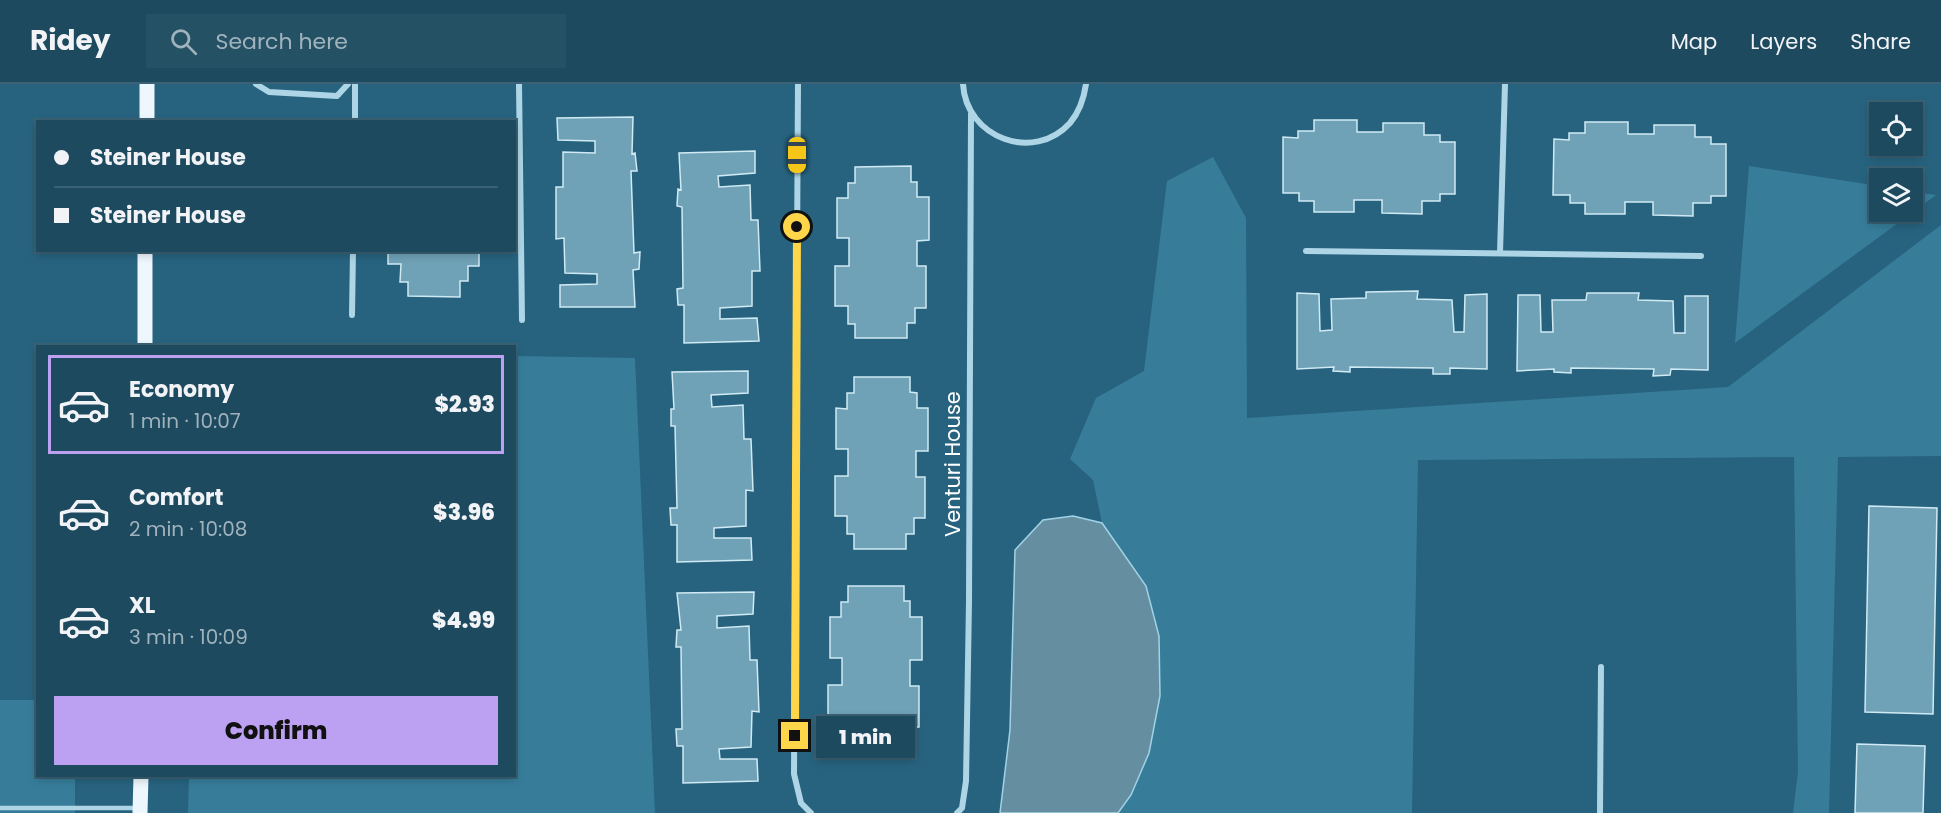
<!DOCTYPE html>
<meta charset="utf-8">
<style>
body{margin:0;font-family:Poppins,sans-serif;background:#255165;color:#f1f3f6;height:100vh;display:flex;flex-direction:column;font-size:22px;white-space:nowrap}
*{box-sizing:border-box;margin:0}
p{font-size:20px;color:#a0b3bd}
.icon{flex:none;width:33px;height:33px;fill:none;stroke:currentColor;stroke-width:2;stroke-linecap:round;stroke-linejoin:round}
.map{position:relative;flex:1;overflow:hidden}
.details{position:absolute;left:36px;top:261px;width:480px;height:432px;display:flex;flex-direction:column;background:#1d4a5f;border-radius:0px;box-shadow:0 3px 9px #0003,0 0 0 2px #3b6274}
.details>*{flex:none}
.hud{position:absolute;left:36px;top:36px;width:480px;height:132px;border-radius:0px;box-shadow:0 3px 9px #0003,0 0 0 2px #3b6274;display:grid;align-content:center;height:132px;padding:0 18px;background:#1d4a5f}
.controls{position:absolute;left:1869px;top:18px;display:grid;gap:12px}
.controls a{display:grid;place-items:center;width:54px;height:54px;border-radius:0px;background:#1d4a5f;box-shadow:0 3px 9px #0003,0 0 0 2px #3b6274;font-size:30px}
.end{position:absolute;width:27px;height:27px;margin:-14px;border:8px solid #ffd54a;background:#111;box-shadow:0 0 0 3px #111}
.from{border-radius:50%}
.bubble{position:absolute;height:42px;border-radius:0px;background:#1d4a5f;box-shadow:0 3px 9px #0003,0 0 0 2px #3b6274;font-size:20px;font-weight:800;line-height:42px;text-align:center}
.car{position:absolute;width:18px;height:36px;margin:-18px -9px;border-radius:8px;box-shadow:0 0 4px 2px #0007;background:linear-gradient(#f5c518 24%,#345 0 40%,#f5c518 0 76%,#345 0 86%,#f5c518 0)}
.hud b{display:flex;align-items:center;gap:21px;height:57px;font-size:22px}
.hud b+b{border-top:2px solid #3b6274}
.hud i{width:15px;height:15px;background:#f1f3f6}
ul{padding:10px 0 0;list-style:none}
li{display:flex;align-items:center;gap:18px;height:99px;margin:0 12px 9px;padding:0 6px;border:3px solid transparent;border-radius:0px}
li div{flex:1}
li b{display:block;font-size:22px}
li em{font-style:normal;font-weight:800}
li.selected{border-color:#bca0f2}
li>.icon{width:54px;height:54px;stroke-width:1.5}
.primary-button{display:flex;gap:12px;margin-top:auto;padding:12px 18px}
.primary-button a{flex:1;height:69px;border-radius:0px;background:#bca0f2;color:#111;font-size:24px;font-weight:800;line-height:69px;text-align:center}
header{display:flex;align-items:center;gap:36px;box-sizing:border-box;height:84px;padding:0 30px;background:#1d4a5f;border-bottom:2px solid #3b6274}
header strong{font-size:28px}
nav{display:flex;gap:33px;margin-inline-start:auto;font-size:21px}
.search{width:420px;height:54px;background:#255165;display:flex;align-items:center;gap:15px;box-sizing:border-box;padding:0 21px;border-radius:0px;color:#a0b3bd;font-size:22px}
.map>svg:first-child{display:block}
.green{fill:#377d9a}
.water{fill:#658fa1;stroke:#a2d2e6;stroke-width:1.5}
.building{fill:#6fa1b7;stroke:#d0eaf4;stroke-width:1.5}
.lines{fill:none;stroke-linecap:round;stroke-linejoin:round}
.service{stroke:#add5e5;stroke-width:4.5}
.minor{stroke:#add5e5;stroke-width:6}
.primary{stroke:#eef7fd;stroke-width:15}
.route{stroke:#ffd54a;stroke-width:8}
.labels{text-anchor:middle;stroke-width:6;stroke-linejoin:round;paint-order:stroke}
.street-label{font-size:21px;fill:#fff;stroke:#27637f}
</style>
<header>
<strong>Ridey</strong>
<div class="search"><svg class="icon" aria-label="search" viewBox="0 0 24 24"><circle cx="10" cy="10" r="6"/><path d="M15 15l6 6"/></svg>Search here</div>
<nav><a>Map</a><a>Layers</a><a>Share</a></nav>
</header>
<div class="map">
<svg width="1941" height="729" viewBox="0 0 1941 729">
<rect width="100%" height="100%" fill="#27637f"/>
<!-- green -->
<path class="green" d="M1213,73L1246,134L1247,334L1728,303L1941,141V372L1838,373L1829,729H1793L1798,688L1794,373L1418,376L1412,729H1118L1131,711L1149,669L1160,612L1146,502L1102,439L1093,396L1070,375L1096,314L1144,287L1167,97Z
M1749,82L1879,102L1880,128H1912L1913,108L1936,111L1735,259Z
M515,272L635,274L655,729H188L189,692H514Z
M0,616H37L38,692H75V729H0Z"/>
<!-- water -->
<path class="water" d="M1073,432L1102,439L1146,502L1159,552L1160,612L1149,669L1131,711L1118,729H1000L1010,646L1015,466L1043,436Z"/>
<!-- building -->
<path class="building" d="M633,33L632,70L635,69L637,87H631L634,169L640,168L639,185L633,186L635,223H560V201L597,200V190L565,189L564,154L556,155V103H563V68L595,69V57L558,56L557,34Z
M1314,36H1357V48H1383V39H1424V51H1440V58H1455V110H1440V117H1422V130L1382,129V116H1354V128H1314V117H1299V109H1283V53L1298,54V47H1314Z
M1585,38H1628V50H1654V41H1695V53H1711V60H1726V112H1711V119H1693V132L1653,131V118H1625V130H1585V119H1570V111H1553L1554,55L1569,56V49H1585Z
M755,67V89L718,92L719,103L750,101L751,136H758L760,187H752V222L720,224V235L757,234L759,257L684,259V221H678L677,205L683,204L682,123L677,122L678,105L681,106L679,69Z
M911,82V98H917V113H929V156L917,157V182H926V224H915V239H907V254H855V240H848V222H835V182H849V154H837V114H848V99H855V83Z
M388,166H479V182H468V197H460V213L408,212V198H400L401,180H388Z
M1418,207L1417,215L1452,216L1454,248H1464L1465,211L1487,210V285L1450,284V290H1433V284L1350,283V288L1333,287L1334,283L1297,285V209L1319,210L1320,247L1332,246L1331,215L1366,214V208Z
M1587,209H1639L1638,216L1673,217L1674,249H1685V212H1708V286L1671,285L1670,291L1653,292L1654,285L1571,284V289L1554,288V285L1517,287L1518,211H1540L1541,248H1553L1552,216H1586Z
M748,287V309L711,311L712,323L743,321L744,355H751L753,407L746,406V442L714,444V454H751L752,476L677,478V441H671L670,424H677L675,342H671V325H674L672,288Z
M854,293H910V308L917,309V324H928V367H916V393H925V434H914V450H906V465H854V450H847V432H835V392H848V365H836V324L847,325V309H854Z
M1869,422L1937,424L1933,630L1865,628Z
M848,502H904V517H910V533H922V576H910V602H919V643H908V659H900V674H848V659H841V641H828V601H842V574H830V533H841V518H848Z
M754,508L753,530L717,532V544L749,542L750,576H757L759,628L752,627L751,663L719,665L720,675H757L758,697L683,699V662H677L676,645H682L681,563H676L677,546H681L677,509Z
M1857,660L1925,662L1923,729H1855Z"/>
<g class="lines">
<!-- service -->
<path class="service" d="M0,724H138"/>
<!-- minor -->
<path class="minor" d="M256,0L269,8L337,12L348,0
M519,0L522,236
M798,0L794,690L801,719L811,729
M963,0C966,54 1034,79 1070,39C1080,27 1084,14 1086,0
M355,38V0
M1306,167L1701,172
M1500,169L1505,0
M352,231L353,166
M957,729L962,724L966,697L969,518L971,30
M1600,729L1601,583"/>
<!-- primary -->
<path class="primary" d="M147,38V0
M145,262V166
M140,729L141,692"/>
</g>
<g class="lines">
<!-- route -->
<path class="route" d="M795,652L797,143"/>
</g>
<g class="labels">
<!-- street labels -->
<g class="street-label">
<text transform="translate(953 380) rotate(-90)" y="7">Venturi House</text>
</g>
</g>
</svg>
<div class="controls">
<a><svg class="icon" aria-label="locate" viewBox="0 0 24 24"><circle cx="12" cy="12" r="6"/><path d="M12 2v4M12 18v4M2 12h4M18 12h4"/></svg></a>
<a><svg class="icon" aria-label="layers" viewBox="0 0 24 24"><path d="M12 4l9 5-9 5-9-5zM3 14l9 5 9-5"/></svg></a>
</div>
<i class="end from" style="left:797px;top:143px"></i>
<i class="end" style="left:795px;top:652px"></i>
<div class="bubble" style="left:816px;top:632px;width:99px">1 min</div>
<i class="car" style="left:797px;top:71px;rotate:180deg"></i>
<div class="hud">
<b><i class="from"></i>Steiner House</b>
<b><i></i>Steiner House</b>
</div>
<section class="details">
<ul>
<li class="selected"><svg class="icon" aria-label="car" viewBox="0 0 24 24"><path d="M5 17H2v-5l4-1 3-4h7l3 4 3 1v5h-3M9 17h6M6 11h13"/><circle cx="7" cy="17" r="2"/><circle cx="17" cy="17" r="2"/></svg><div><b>Economy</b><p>1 min · 10:07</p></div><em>$2.93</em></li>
<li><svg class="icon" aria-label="car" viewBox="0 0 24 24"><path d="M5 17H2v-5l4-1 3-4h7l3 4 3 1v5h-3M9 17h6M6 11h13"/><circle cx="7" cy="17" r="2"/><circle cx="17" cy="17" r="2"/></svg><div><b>Comfort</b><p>2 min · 10:08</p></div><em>$3.96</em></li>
<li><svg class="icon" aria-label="car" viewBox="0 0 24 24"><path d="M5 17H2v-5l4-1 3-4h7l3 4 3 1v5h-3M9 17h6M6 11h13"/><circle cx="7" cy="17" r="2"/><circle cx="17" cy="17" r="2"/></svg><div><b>XL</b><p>3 min · 10:09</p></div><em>$4.99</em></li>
</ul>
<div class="primary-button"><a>Confirm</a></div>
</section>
</div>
